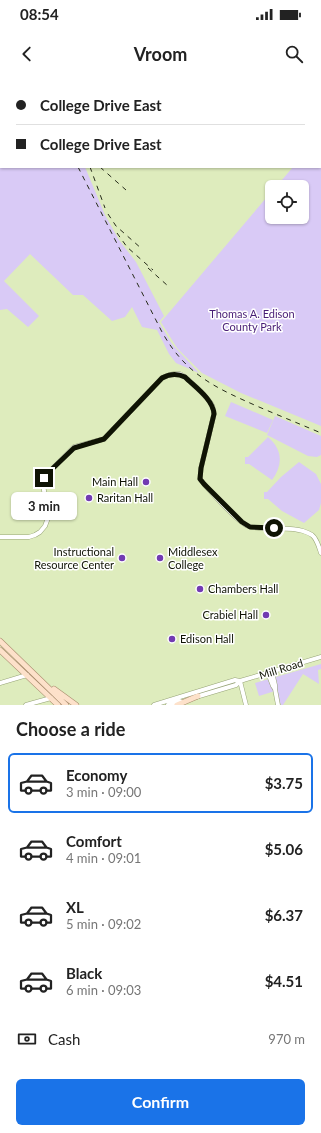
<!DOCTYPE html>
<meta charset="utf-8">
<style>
body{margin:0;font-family:Lato,sans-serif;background:#f2f2f2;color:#222;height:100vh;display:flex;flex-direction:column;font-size:15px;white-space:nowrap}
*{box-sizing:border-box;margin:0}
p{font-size:13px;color:#767676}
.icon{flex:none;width:22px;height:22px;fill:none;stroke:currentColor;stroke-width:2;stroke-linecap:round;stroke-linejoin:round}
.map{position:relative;height:625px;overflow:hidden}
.panel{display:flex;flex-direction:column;background:#fff;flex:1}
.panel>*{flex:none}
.hud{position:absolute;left:0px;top:0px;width:321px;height:88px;box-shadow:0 1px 3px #0004;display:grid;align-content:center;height:88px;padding:0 16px;background:#fff}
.tools{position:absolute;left:265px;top:100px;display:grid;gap:8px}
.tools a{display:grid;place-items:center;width:44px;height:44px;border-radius:6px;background:#fff;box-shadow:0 1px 3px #0004;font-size:20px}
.end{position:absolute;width:18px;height:18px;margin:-9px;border:5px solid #0f1304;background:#fff;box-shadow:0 0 0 2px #fff}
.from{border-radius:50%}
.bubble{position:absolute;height:28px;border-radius:6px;background:#fff;box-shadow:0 1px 3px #0004;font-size:13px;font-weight:700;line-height:28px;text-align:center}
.hud b{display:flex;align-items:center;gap:14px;height:38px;font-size:15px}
.hud b+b{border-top:1px solid #e0e0e0}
.hud i{width:10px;height:10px;background:#222}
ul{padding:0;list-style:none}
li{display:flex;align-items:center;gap:12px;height:60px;margin:0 8px 6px;padding:0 8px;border:2px solid transparent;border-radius:6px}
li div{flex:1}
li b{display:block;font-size:15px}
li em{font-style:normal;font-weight:700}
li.on{border-color:#1a73e8}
li>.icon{width:36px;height:36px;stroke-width:1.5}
h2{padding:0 16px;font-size:18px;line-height:48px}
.pay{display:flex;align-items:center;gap:10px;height:44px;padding:0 16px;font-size:15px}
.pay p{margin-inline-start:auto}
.primary-button{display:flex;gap:8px;margin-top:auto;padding:8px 16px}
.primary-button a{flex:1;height:46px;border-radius:6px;background:#1a73e8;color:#fff;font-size:16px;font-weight:700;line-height:46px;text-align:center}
.status{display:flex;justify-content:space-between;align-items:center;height:28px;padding:0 20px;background:#fff;direction:ltr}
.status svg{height:11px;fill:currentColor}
header{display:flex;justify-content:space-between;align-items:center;height:52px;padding:0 16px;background:#fff;font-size:18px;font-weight:700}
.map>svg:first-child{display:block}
.green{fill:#d9caf6}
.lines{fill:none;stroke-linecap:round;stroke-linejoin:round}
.minor-casing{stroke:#96a376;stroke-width:5}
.major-casing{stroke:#a88c6d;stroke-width:6}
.minor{stroke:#fff;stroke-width:4}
.major{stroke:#fde1ca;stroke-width:5}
.rail{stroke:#272c1a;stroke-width:1;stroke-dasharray:5 5;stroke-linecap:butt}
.route{stroke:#0f1304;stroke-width:5}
.poi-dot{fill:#723bb2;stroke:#fff;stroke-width:1.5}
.labels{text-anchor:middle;stroke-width:3;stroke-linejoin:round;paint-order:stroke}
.park-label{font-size:11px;fill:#481d76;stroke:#fff}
.poi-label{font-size:11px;fill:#0f1304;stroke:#fff;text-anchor:start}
.street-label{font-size:11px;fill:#0f1304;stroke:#fff}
</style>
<div class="status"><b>08:54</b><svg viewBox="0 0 49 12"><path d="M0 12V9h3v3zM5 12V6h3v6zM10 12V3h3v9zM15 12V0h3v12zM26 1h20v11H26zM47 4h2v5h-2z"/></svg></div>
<header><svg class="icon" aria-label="back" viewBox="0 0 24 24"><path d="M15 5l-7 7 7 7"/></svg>Vroom<svg class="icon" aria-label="search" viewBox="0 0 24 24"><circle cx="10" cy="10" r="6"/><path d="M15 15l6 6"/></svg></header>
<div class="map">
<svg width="321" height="625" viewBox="0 0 321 625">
<rect width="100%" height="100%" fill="#deecbd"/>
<!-- green -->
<path class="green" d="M0,4L1,5V87H85L105,135L119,160L136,182L164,236L159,242L172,264L199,293L176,283L169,274L157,250L142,247L132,227L125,237L112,241L83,215H73L30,174L4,201L39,236L28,247L7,229L0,230Z
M321,54V346L241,313L202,293L177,268L161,242L272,111V137H302V107H276L293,87H320V55Z
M231,322L273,340L267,353L225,336Z
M275,336L321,356V375L317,377L308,376L267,355Z
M268,357C283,370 283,385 272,400L249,384H245V377H248Z
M299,382L316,394L321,404V423L319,430L304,443L282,431L268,419H264V412H267L281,397Z
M321,584V589L318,590L319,604L303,594L283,625H281L275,611L259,616L255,603Z"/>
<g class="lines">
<!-- minor casing -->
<g class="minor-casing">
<path id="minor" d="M0,457H29L35,455L40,452L45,446L48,438V433L43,405L46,395L74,367L104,359L162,298C168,295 173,293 180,294C186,296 209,319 212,325C213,328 214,331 214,334L201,388L200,399L204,404C213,414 237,442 248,446C265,452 285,445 303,451C306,452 309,453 312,455C317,459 319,467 321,473
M268,593L273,606L275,609V605L272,592
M240,601L246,625
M0,603L27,595
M275,609L278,625
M196,617L236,605L240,601L321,577
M26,625L51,618
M154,625L235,600L240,601
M168,625L180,621"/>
</g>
<!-- major casing -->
<g class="major-casing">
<path id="major" d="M0,561L66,625
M0,570L58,625
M54,609L76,625
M177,625L198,616"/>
</g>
<!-- minor -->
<use href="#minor" class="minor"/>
<!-- major -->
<use href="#major" class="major"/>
<!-- rail -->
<path class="rail" d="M3,0L4,1
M0,6L1,7
M78,87L162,252C186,295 216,308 259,327C280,336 300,344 321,353
M90,87L105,128
M100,87L126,110
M108,134L116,146L142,169
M117,153L127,167L153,190
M148,188L168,206"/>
</g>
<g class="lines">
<!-- route -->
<path class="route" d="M44,398L49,392L74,368L104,359L162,298C169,294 177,293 185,297C195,307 213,319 214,334L201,388L200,399L204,404L242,442L250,447L274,448"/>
</g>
<!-- markers -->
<g class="poi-dot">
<circle cx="146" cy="402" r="4"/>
<circle cx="89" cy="418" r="4"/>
<circle cx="122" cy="478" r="4"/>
<circle cx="160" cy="478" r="4"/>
<circle cx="200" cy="509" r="4"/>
<circle cx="266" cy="535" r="4"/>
<circle cx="172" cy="559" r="4"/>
</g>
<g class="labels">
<!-- park labels -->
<g class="park-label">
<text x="252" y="238">Thomas A. Edison<tspan x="252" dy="13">County Park</tspan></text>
</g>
<!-- poi labels -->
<g class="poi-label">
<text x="138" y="406" text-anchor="end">Main Hall</text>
<text x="97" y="422">Raritan Hall</text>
<text x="114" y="476" text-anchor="end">Instructional<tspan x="114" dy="13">Resource Center</tspan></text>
<text x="168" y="476">Middlesex<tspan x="168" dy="13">College</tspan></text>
<text x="208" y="513">Chambers Hall</text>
<text x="258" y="539" text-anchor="end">Crabiel Hall</text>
<text x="180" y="563">Edison Hall</text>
</g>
<!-- street labels -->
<g class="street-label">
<text transform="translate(281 589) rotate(-17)" y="4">Mill Road</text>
</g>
</g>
</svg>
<div class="tools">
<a><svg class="icon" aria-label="locate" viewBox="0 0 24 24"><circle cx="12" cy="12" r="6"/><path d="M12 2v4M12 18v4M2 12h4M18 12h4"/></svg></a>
</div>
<i class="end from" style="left:274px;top:448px"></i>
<i class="end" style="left:44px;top:398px"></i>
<div class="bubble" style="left:11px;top:412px;width:66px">3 min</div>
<div class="hud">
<b><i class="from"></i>College Drive East</b>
<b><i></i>College Drive East</b>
</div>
</div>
<section class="panel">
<h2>Choose a ride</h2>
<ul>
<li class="on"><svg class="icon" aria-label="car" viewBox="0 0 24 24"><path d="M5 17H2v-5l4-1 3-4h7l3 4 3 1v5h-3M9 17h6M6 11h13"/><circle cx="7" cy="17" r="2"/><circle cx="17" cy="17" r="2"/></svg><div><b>Economy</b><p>3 min · 09:00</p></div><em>$3.75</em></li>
<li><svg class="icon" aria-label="car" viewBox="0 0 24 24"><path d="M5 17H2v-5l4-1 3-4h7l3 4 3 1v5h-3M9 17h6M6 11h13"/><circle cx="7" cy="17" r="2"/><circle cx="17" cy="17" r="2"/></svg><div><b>Comfort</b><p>4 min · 09:01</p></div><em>$5.06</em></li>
<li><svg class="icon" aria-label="car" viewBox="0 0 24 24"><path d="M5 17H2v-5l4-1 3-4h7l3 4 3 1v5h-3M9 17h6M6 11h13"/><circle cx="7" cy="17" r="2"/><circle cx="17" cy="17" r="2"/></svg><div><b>XL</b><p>5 min · 09:02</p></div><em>$6.37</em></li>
<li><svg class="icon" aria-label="car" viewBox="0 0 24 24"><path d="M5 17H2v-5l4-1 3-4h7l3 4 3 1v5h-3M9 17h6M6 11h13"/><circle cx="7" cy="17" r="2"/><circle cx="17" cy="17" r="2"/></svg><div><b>Black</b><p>6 min · 09:03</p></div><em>$4.51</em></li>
</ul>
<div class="pay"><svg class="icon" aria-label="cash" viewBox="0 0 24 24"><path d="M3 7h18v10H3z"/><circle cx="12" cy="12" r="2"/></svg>Cash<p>970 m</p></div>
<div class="primary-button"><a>Confirm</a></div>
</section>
